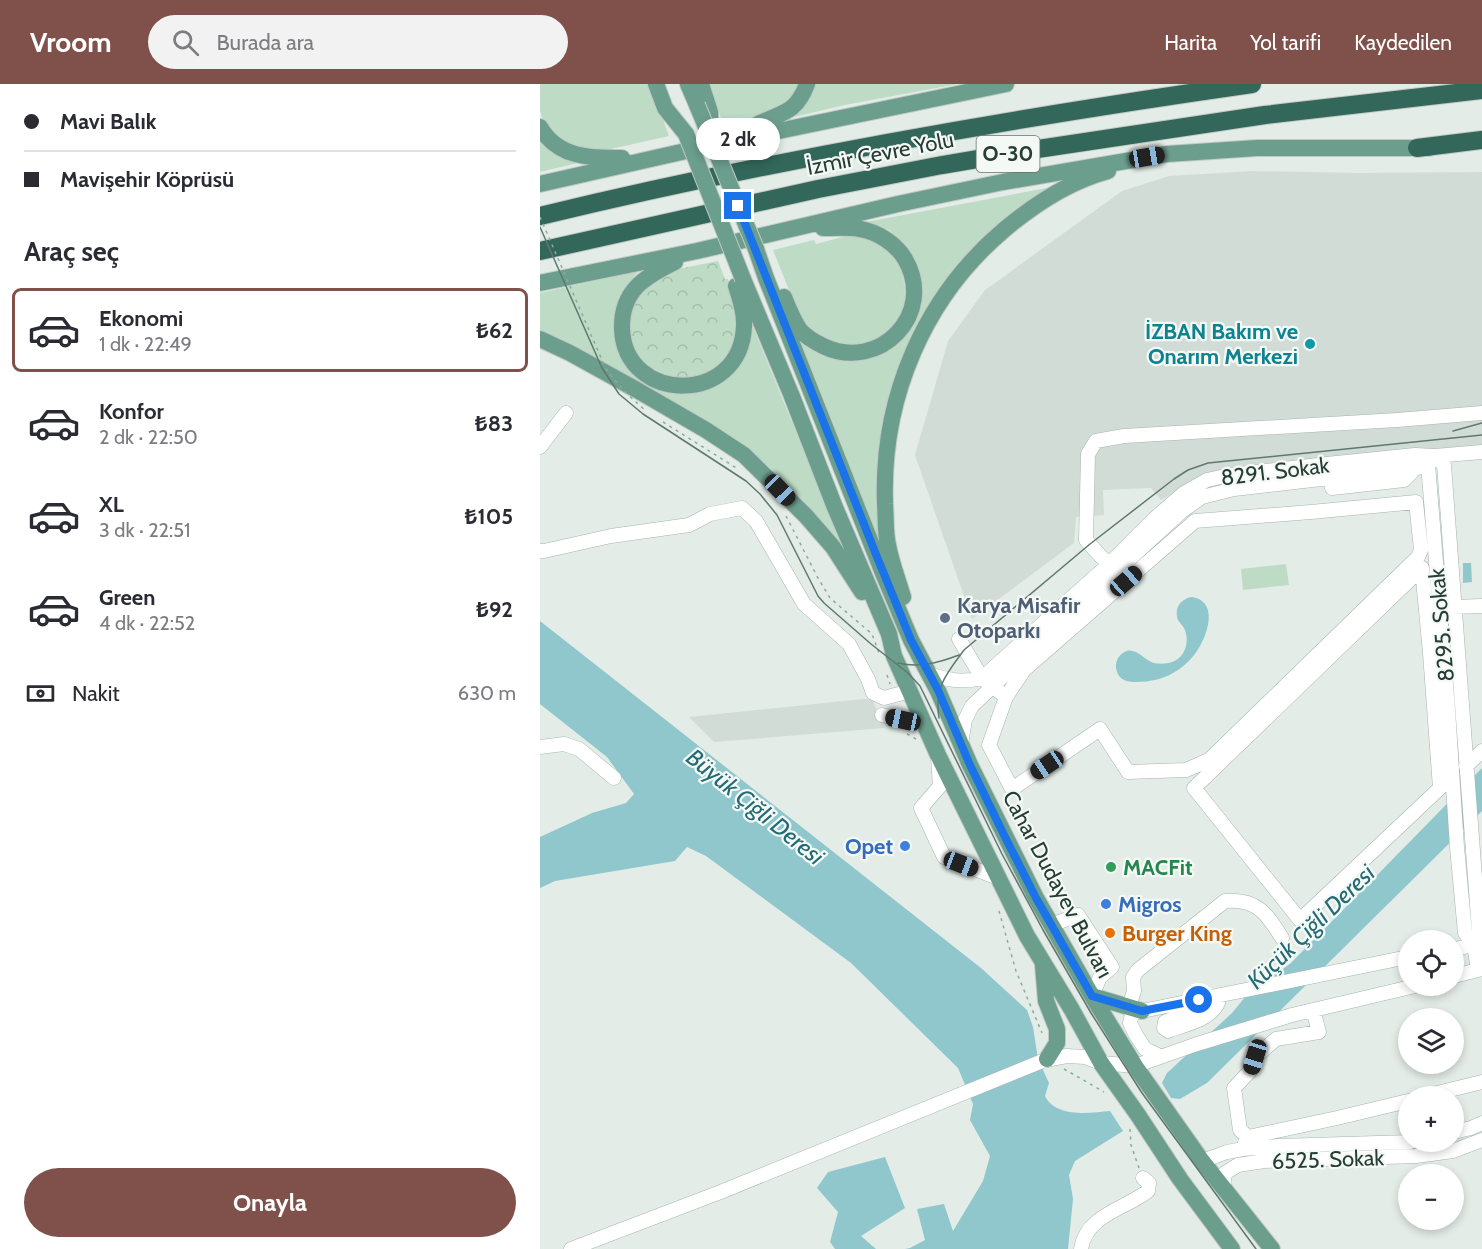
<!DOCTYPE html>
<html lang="tr">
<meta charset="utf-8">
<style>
body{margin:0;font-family:Cabin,sans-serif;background:#f2f2f3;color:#2b2b33;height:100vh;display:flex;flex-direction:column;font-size:22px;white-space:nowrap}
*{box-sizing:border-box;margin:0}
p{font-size:20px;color:#7c7c81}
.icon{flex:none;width:33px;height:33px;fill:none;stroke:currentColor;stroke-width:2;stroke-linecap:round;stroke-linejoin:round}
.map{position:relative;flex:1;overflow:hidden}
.details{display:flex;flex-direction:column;background:#fff;width:540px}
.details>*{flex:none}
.hud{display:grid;align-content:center;height:132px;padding:0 24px;background:#fff}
.tools{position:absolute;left:858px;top:846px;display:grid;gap:12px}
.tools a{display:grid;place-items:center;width:66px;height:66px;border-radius:50%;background:#fff;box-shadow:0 3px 9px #0003;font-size:30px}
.end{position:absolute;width:27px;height:27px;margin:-14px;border:8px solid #1a73e8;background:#fff;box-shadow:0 0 0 3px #fff}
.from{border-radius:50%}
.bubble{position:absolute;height:42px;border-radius:21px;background:#fff;box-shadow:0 3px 9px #0003;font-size:20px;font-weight:700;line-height:42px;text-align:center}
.car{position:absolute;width:18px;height:36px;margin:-18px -9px;border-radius:8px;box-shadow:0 0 4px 2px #0007;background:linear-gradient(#222 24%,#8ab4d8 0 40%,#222 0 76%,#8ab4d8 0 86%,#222 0)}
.hud b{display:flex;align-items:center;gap:21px;height:57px;font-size:22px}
.hud b+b{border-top:2px solid #e1e1e2}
.hud i{width:15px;height:15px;background:#2b2b33}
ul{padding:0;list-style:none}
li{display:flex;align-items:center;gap:18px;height:84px;margin:0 12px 9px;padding:0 12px;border:3px solid transparent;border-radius:9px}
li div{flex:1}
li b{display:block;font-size:22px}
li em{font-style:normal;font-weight:700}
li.active{border-color:#80514a}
li>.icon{width:54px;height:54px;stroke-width:1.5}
h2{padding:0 24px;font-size:27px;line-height:72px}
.pay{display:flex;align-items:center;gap:15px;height:66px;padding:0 24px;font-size:22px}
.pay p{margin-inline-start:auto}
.action{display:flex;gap:12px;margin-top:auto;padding:12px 24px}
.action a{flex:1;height:69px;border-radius:36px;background:#80514a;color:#fff;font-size:24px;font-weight:700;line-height:69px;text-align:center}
header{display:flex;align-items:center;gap:36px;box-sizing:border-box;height:84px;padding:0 30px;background:#80514a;color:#fff}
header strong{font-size:28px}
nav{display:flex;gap:33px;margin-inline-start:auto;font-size:21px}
.search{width:420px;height:54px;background:#f2f2f3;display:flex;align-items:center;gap:15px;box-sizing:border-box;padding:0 21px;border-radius:33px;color:#7c7c81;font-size:22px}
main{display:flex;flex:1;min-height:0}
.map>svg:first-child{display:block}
.built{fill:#d2dcd7}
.grass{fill:#bedcc5}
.forest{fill:url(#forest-crowns)}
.water{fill:#90c7cd}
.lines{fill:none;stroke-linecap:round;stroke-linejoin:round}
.minor-casing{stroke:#a7b4af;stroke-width:15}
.major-casing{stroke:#c2c9c6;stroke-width:18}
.highway-casing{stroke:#c2c9c6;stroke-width:20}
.path{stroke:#87ad9f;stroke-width:1.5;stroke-dasharray:3 4.5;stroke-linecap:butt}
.minor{stroke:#fff;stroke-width:14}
.major{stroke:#6c9e8e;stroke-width:16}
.highway{stroke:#326759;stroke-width:18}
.tram{stroke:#5f7870;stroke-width:1.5}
.major-bridge-casing{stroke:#c2c9c6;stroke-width:18;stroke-linecap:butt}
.path-bridge{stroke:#87ad9f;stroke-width:1.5;stroke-dasharray:3 4.5;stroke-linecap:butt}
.major-bridge{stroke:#6c9e8e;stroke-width:16}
.route{stroke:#1a73e8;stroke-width:8}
.culture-dot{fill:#0f9aa8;stroke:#f4f9f6;stroke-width:2}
.service-dot{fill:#5c6f8a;stroke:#f4f9f6;stroke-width:2}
.shop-dot{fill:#3f7fe0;stroke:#f4f9f6;stroke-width:2}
.leisure-dot{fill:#2e9e5b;stroke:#f4f9f6;stroke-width:2}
.food-dot{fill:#e8710a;stroke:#f4f9f6;stroke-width:2}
.labels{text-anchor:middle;stroke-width:4.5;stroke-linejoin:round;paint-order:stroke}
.shield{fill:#f4f9f6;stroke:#63756f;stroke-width:1.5}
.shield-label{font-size:21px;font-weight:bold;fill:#253d35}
.street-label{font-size:22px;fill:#253d35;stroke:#f4f9f6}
.culture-label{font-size:22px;font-weight:bold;fill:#0d838f;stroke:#f4f9f6;text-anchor:end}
.service-label{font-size:22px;font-weight:bold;fill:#4e5e75;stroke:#f4f9f6;text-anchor:start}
.shop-label{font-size:22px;font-weight:bold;fill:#366cbe;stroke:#f4f9f6;text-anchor:end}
.leisure-label{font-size:22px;font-weight:bold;fill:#27864d;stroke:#f4f9f6;text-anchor:start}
.food-label{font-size:22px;font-weight:bold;fill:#c56008;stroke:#f4f9f6;text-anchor:start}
.water-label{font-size:24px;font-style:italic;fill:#236b74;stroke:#f4f9f6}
</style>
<header>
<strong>Vroom</strong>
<div class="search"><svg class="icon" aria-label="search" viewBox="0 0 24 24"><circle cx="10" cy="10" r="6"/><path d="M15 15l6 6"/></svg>Burada ara</div>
<nav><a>Harita</a><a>Yol tarifi</a><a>Kaydedilen</a></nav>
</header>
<main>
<section class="details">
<div class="hud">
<b><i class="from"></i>Mavi Balık</b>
<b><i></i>Mavişehir Köprüsü</b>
</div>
<h2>Araç seç</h2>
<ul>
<li class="active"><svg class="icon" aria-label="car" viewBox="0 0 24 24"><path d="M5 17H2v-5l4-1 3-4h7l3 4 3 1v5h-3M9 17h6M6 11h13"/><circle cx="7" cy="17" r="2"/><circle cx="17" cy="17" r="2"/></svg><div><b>Ekonomi</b><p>1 dk · 22:49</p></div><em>₺62</em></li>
<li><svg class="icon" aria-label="car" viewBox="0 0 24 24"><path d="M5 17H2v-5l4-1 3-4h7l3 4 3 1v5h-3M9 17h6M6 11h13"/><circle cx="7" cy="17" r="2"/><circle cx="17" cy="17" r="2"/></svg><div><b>Konfor</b><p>2 dk · 22:50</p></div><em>₺83</em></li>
<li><svg class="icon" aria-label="car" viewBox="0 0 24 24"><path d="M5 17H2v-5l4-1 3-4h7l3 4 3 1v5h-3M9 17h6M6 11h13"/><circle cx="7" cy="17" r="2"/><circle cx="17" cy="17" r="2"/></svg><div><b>XL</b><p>3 dk · 22:51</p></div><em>₺105</em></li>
<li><svg class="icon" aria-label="car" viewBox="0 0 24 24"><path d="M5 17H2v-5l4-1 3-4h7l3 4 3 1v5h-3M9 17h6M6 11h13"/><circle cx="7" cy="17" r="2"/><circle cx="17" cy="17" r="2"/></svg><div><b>Green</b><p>4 dk · 22:52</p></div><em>₺92</em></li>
</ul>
<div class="pay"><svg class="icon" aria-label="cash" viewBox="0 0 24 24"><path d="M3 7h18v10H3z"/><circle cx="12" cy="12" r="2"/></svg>Nakit<p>630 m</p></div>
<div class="action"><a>Onayla</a></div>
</section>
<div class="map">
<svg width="942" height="1165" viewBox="0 0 942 1165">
<defs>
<pattern id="forest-crowns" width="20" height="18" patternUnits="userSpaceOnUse" patternTransform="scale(1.5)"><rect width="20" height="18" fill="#bedcc5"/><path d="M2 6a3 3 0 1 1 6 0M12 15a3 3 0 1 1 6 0" fill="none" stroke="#a3beaa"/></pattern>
</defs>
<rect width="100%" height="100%" fill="#e4ece8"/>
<!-- built -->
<path class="built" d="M712,87L818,89L942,88V365L664,391L621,416L611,404L563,406L564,431L536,433L534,459L432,535L375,371L408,257L445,206L582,107L629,92Z
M332,614L344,644L174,658L149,633Z"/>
<!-- grass -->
<path class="grass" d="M0,0H110L129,52L62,67L34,64L12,50L3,36L0,27Z
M169,0H260L250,17L223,32L183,40Z
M274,0H418L305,21L254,33L264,20Z
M0,56C11,68 22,74 38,79L0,88Z
M512,103C478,123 447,148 420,177C409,190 401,204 392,218C368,258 350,298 342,344C335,382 339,421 340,458L274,291L259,255L281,271L299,275L310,276L368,248L366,163L349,146L326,138Z
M306,152L321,153L331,156L351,169L361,182L367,215L358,238L339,254L315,262L289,258L267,244L259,231L233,166L274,156L276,160Z
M99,187C94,193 88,198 84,205C63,240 76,285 113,302C122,306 135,311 144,309C152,307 169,295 176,290C183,286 199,279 204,273C210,266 211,252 213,243L302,460L233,386L201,360L155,332L36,263L0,247V209Z
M746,480L749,501L703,506L701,485Z"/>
<!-- forest -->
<path class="forest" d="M178,177L185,195H188L197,222L199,235L195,260L182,279L156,294H131L101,278L89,258L88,231L99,208L128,187Z"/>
<!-- water -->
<path class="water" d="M923,479H931L932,498L923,499Z
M652,513C677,517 669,546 660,562C655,571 647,580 638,586C625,595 610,598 595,598C587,598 580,596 577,588C575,583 576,578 578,574C591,556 602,575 614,579C619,580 627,580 632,578C646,573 650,556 644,544C641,539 637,537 637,532C635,522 643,514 652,513Z
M0,537L441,884L487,926L493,943L498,975L509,999L505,1012C516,1034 550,1029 570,1027L583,1047L535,1077L529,1091L533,1115L528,1165H365L370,1164L385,1156L377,1125L404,1120L413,1147L443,1097L450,1072L430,1036L433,1020L418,984L311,879L166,772L147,763L135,777L15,797L0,804V753L52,729L86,719L94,710L67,673L0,620Z
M942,684V727L667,999L640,1015L631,1014L622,999L627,989L692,929L706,912L751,879Z
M345,1073L365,1124L321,1152L336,1165H295L290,1158L298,1128L277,1104L288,1088Z"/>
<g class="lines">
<!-- minor casing -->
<g class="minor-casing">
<path id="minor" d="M0,363L26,329
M895,372L904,381L939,847L934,861L938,886
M888,380L908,625L917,763L925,849L934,861
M792,404L864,396L876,384
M0,467H4L71,452L149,441L170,430L202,424L216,437L264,520L309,560L328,595L333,609L344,614L370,607
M882,484L890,569L900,704L760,836L654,704Z
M574,487L546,456L548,370L556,357L584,352L857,336L942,329
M914,523L942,522
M419,555L442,594L466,613L449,661L472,705L560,645L588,688L646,686L669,676L878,473L881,466L876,418L771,428L655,437L484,586L466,613
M389,590C407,596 423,599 442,594L568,481L614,435L644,409L667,396L690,391L787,380L875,371L895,372L942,368
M342,631L385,641
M421,659L425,636L432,622L499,558L642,427L662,413L694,405L876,384L888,380L895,372
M0,663L24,660L39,665L74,694
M398,673L400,702L381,724L404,773L458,794
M926,682L942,667
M511,841L538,831L572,883L560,893L552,912
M914,865L940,860
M914,892L942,885
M589,923L594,907L593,893L598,886L685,817C717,814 727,830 742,854
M661,935C646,929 639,932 625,938L624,944L628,947L630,946C648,940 678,934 680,911
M620,972L605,965L596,951L590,939L592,930L602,927L868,873
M885,1012L942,998
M914,1048L931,1044L942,1039
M708,1053L700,1046L694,1004L710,987L715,973L736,955L779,948L773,926
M705,1059L708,1053L797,1034L868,1017
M662,1077L687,1068L703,1065L738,1062L871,1058
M683,1103L685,1089L698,1081L724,1077L876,1072L913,1067L942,1056
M31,1165L178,1109L505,976L527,972L545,973L561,979L595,982L657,960L752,931L875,902
M541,1165C546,1131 585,1125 608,1107L609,1099L603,1094"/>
</g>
<!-- major casing -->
<g class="major-casing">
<path id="major" d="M116,0L125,24L146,50
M148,0L157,21
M161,0L170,28L171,55
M0,43C18,74 50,74 82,74
M201,50C208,46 215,41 222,38C245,28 257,27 267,0
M0,100L190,57L466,0
M216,165L226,194L343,489L371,556L398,607L430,681L496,814L552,912L595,982L662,1077L732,1165
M135,178C104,193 81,207 82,245C85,320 201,322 204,242C205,228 200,215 196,202
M203,195L251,310L294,421L349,550L354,572L398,671L487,852L532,926L561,979L598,1031L640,1095L692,1165
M0,199L157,167L358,120L463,98L627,70L717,64H889
M244,213C248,223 253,236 260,246C266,253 275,258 283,262C339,289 397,230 365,175C356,160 338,148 320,145C308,143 295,144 283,144
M0,255L30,269L97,306L166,346L204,371L266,432L293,463L322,508
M363,513C358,496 351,478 348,461C345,448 346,433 345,420C341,314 384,213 465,145C495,120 530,97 568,87
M503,881L506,917L517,945V959L507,975
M552,912L602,927"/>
</g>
<!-- highway casing -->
<g class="highway-casing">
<path id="highway" d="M877,64L942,56
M0,132C235,75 473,34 712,0
M0,167L278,105L402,81L497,65L725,31L942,6"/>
</g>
<!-- path -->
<path class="path" d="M123,338L198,385
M246,432L278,494L290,514L332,550L339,569
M347,591L350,600
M367,650L376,655
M459,827L476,887L502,949
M524,985L564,1008
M590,1045L591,1061L599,1084"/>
<!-- minor -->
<use href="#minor" class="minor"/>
<!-- major -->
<use href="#major" class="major"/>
<!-- highway -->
<use href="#highway" class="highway"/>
<!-- tram -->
<path class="tram" d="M0,143L62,284L79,310L103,330L206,397L220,410L237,431L278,512L284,519L331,560L368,589L380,602L462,770L503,846L551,929L602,1009L716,1165
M913,347L942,339
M358,579C380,584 398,579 419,571
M399,634C394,603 407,589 424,566L550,460L634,395L648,386L668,379L942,351"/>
<!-- major-bridge casing -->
<g class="major-bridge-casing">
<path id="major-bridge" d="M157,21L216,165
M146,50L203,195"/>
</g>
<!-- path-bridge -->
<path class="path-bridge" d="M0,133L65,283C77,301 89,312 105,326"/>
<!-- major-bridge -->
<use href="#major-bridge" class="major-bridge"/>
</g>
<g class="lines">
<!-- route -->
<path class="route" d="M198,122L335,468L371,556L398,606L430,681L463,749L496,814L552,912L602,927L659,916"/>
</g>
<!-- markers -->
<circle class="culture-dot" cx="770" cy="260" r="6"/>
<circle class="service-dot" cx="405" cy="534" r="6"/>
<g class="shop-dot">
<circle cx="365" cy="762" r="6"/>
<circle cx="566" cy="820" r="6"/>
</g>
<circle class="leisure-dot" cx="571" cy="783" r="6"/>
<circle class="food-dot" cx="570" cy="849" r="6"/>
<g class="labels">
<!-- shield labels -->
<rect class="shield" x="436.5" y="52" width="63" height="36" rx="4.5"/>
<g class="shield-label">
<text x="468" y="77">O-30</text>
</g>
<!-- street labels -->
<g class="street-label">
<text transform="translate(340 69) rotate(-11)" y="8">İzmir Çevre Yolu</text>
<text transform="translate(735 387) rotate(-7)" y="8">8291. Sokak</text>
<text transform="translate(901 541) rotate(-95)" y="8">8295. Sokak</text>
<text transform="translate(518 800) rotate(62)" y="8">Cahar Dudayev Bulvarı</text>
<text transform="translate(788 1075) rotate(-2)" y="8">6525. Sokak</text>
</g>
<!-- culture labels -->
<g class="culture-label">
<text x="758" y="255">İZBAN Bakım ve<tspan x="758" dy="25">Onarım Merkezi</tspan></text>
</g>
<!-- service labels -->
<g class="service-label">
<text x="417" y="529">Karya Misafir<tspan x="417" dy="25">Otoparkı</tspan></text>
</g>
<!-- shop labels -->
<g class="shop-label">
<text x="353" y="770">Opet</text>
<text x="578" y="828" text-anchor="start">Migros</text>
</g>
<!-- leisure labels -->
<g class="leisure-label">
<text x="583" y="791">MACFit</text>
</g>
<!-- food labels -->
<g class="food-label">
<text x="582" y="857">Burger King</text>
</g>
<!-- water labels -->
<g class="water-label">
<text transform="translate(215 723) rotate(39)" y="8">Büyük Çiğli Deresi</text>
<text transform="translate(771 843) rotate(-44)" y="8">Küçük Çiğli Deresi</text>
</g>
</g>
</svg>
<div class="tools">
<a><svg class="icon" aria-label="locate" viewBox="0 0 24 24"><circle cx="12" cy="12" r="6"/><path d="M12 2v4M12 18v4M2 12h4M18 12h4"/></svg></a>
<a><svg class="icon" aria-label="layers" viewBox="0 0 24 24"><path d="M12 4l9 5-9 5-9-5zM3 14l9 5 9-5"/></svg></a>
<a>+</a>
<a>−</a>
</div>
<i class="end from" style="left:659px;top:916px"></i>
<i class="end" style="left:198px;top:122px"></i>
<div class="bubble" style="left:156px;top:34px;width:84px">2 dk</div>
<i class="car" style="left:607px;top:73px;rotate:81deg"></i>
<i class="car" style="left:240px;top:406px;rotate:136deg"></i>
<i class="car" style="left:586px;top:497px;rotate:49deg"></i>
<i class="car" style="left:363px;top:636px;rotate:282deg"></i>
<i class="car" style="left:507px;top:681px;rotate:236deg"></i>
<i class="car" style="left:421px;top:780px;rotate:111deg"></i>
<i class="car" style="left:715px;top:973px;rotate:197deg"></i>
</div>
</main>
